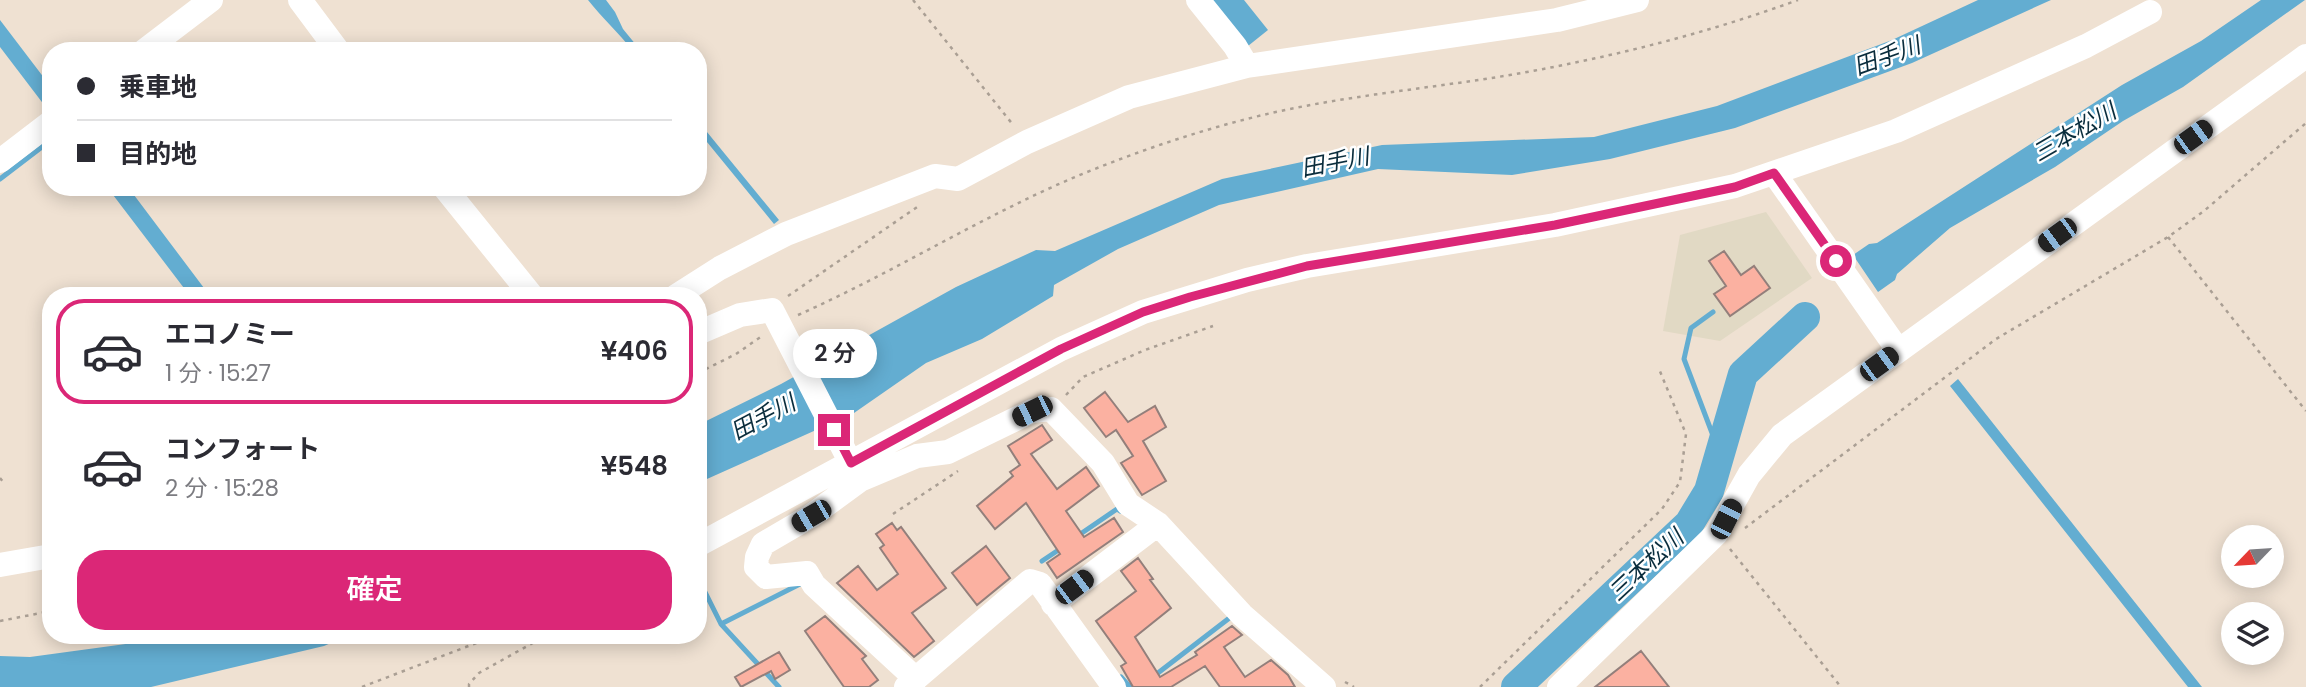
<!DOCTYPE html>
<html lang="ja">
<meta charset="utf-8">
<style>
body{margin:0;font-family:Poppins,"Noto Sans JP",sans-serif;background:#f2f2f3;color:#2b2b33;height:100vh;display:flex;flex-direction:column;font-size:26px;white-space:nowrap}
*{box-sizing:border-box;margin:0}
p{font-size:23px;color:#7c7c81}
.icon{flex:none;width:38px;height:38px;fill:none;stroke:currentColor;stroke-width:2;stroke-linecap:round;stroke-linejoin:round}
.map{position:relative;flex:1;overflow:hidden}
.side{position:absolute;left:42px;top:287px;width:665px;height:357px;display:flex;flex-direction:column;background:#fff;border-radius:28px;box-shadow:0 4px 18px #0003}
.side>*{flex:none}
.hud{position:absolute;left:42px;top:42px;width:665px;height:154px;border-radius:28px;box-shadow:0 4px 18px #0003;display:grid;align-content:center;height:154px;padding:0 35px;background:#fff}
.needle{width:46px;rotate:245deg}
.controls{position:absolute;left:2221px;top:525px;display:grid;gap:14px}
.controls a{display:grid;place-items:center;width:63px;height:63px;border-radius:50%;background:#fff;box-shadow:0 4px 18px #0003;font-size:35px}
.end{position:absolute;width:32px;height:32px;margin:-16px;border:9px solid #db2777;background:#fff;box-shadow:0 0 0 4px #fff}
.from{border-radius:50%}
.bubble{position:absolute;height:49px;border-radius:24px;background:#fff;box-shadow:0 4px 18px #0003;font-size:23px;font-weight:600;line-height:49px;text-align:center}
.car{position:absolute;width:21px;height:42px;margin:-21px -10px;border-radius:9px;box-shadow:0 0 5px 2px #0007;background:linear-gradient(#222 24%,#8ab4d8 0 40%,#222 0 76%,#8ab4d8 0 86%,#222 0)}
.hud b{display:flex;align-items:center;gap:24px;height:66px;font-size:26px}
.hud b+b{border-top:2px solid #e1e1e2}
.hud i{width:18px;height:18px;background:#2b2b33}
ul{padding:12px 0 0;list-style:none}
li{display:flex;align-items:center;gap:21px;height:105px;margin:0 14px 10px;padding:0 21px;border:4px solid transparent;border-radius:28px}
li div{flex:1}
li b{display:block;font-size:26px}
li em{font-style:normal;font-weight:600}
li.selected{border-color:#db2777}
li>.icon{width:63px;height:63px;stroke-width:1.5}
.action{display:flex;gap:14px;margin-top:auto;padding:14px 35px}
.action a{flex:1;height:80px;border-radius:28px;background:#db2777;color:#fff;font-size:28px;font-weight:600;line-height:80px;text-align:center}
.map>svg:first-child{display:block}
.industrial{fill:#e1d9c4}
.water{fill:#63add1}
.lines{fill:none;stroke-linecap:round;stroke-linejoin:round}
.stream{stroke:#63add1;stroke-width:5}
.river{stroke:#63add1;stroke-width:30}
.building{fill:#fbb1a1;stroke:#937f7b;stroke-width:2}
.path{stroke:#aa9f94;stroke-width:2.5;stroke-dasharray:3.5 5;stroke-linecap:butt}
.minor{stroke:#fff;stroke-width:24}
.route{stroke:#db2777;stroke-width:9}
.labels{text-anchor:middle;stroke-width:5;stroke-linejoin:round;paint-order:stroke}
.water-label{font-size:23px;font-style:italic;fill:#0a2d3d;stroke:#fff}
</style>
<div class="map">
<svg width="2306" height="687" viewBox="0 0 2306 687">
<rect width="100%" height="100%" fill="#efe1d2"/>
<!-- industrial -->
<path class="industrial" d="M1766,212L1812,278L1720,341L1663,331L1680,235Z"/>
<!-- water -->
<path class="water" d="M588,0H606L615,12L623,29L641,51H633C619,33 602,18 588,0Z
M1210,0H1244L1268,30L1248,46Z
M1978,0H2051L1912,63L1735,128L1610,159L1512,175L1378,169L1219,205L1118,249L1054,285L1053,296L982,339L926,363L854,413L698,483V425L781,384L956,287L1036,250L1055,251L1222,179L1382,145L1594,137L1717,106L1892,40Z
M2261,0H2305L2183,87L2123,121L2055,167L1950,228L1897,274L1895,280L1878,292L1853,255L1869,244L1877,243L2122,85L2201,41Z
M0,20L51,87V114L0,47Z
M698,121L779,220L774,224L698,131Z
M107,187H128L210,296H190Z
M1958,379L2202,687H2188L1950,386Z
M172,635H349L324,646L151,687H0V656L30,657L155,640Z"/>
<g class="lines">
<!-- stream -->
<path class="stream" d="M0,179L51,140
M1713,312L1691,328L1684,359L1720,454
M1076,537L1117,509L1120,511
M1042,561L1063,547
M705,592L721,624L779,687
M721,624L800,584
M1154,676L1232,616
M1121,677L1130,687"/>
<!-- river -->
<path class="river" d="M1516,687L1689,524L1709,491L1743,374L1805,317"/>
</g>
<!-- building -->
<path class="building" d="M1724,251L1741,275L1754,266L1770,288L1730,316L1714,294L1726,286L1709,261Z
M1105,392L1128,422L1155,406L1166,427L1143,441L1166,481L1142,495L1121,463L1133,456L1116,430L1106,437L1084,408Z
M1042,425L1052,440L1031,454L1057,489L1086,467L1099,486L1066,511L1084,537L1114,518L1123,532L1057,578L1047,563L1060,554L1026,503L995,529L977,506L1013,476L1010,472L1020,465L1008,446Z
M892,523L897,530L901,527L946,588L912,613L934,641L914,657L837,583L858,566L877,590L898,574L880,548L884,545L876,534Z
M986,546L1010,578L977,605L952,573Z
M1138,558L1153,579L1150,580L1171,608L1135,637L1160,677L1197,655L1195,652L1232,626L1242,635L1224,647L1245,677L1271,660L1288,675L1295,687H1220L1205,666L1171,687H1133L1121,666L1126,663L1096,621L1136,591L1121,571Z
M825,616L866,656L862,659L878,680L869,687H844L805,631Z
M1641,651L1669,687H1595Z
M779,652L790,670L775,679L771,671L741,687L735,677Z"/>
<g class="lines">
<!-- path -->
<path class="path" d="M913,0L1014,126
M2168,237L2306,411
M788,296L920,205
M798,315C890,274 976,220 1068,180C1122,157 1182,136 1239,121C1328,97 1420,90 1510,75C1608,58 1705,34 1798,0
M698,373L736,354L762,336
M1066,395L1083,377L1145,350L1213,326
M0,478L4,483
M893,514L958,471
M1745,528L1996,339L2168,237L2204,211L2306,123
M1730,549L1841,687
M0,621L51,611
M1345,682L1354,687
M362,687L497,635
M469,687V684L479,673L547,635
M1480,687L1662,509L1680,482L1686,434L1659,369"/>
<!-- minor -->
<path class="minor" d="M300,0L338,51
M1198,0L1235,46L1247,66
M144,51L211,0
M0,161L51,122
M1774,173L1898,350
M444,187L532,296
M676,296L720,268L786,234L935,176L958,179L1027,142L1129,97L1247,66L1557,20L1637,0
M698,333L740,315L772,310L858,477
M698,545L1061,349L1143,312L1247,280L1307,266L1555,225L1735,186L1896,131L2086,46L2150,12
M0,565L51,556
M1053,604L1158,524
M916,679L814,585L807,573L766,577L756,567L757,557L763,544L811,516L860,480L917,456L948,452L1032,411L1051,409L1103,463L1128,504L1158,524L1242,615L1324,687
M906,687L1030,581L1040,584L1114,687
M1559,687L1716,534L1749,475L1782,435L2306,56"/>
</g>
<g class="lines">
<!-- route -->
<path class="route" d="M834,430L851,463L1061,349L1143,312L1190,297L1307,266L1555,225L1735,187L1774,173L1836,261"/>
</g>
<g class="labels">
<!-- water labels -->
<g class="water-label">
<text transform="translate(1887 56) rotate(-20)" y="8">田手川</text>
<text transform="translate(2074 132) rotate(-30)" y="8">三本松川</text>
<text transform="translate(1335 162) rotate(-11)" y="8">田手川</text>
<text transform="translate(763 417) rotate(-28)" y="8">田手川</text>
<text transform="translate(1646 565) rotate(-43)" y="8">三本松川</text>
</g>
</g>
</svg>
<div class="controls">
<a><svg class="needle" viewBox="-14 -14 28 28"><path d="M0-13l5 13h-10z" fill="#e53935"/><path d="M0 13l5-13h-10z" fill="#7c7c81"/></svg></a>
<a><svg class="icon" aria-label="layers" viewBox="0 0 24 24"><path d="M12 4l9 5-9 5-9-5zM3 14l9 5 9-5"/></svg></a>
</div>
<i class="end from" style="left:1836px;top:261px"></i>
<i class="end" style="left:834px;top:430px"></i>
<div class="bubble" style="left:793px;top:329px;width:84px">2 分</div>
<i class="car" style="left:2193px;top:137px;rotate:54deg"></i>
<i class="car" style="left:2057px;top:235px;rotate:234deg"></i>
<i class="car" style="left:1879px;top:364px;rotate:54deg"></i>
<i class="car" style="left:1032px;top:411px;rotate:244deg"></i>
<i class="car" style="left:811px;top:516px;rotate:240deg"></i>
<i class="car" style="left:1726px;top:519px;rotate:27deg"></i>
<i class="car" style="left:1074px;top:587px;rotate:53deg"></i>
<div class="hud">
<b><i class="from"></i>乗車地</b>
<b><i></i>目的地</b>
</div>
<section class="side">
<ul>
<li class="selected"><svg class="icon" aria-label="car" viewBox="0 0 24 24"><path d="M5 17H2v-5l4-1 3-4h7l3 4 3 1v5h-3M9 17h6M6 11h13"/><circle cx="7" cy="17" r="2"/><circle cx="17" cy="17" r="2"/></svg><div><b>エコノミー</b><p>1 分 · 15:27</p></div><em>¥406</em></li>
<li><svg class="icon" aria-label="car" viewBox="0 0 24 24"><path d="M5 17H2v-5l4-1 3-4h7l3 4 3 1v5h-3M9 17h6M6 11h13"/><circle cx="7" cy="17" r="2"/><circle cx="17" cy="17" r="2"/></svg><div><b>コンフォート</b><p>2 分 · 15:28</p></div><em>¥548</em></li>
</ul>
<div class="action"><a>確定</a></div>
</section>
</div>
